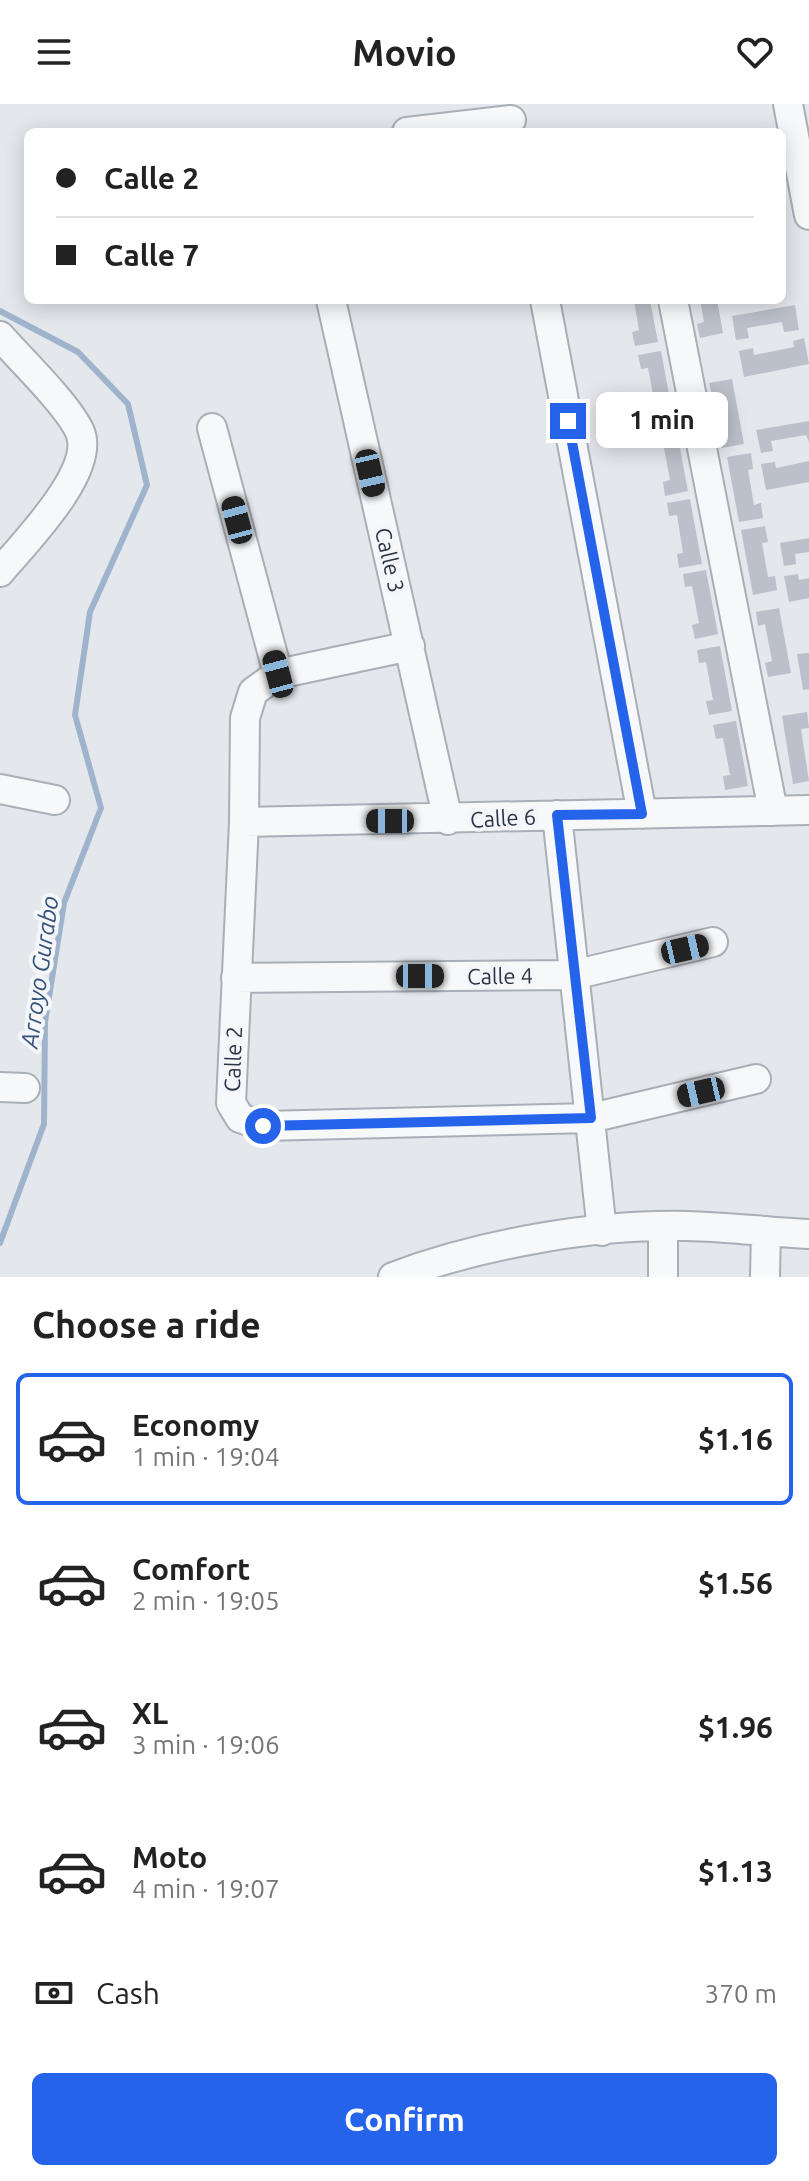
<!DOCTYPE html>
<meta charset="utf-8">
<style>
body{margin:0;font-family:Ubuntu,sans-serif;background:#f6f6f6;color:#222;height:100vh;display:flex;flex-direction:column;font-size:30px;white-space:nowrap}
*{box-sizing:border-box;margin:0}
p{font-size:26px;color:#767676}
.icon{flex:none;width:44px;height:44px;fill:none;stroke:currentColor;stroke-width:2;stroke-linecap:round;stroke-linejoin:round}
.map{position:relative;height:1173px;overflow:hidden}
.panel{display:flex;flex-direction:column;background:#fff;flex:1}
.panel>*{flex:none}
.banner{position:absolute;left:24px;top:24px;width:762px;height:176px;border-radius:12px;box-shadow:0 4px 20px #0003;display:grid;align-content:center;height:176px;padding:0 32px;background:#fff}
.end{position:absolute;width:36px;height:36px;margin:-18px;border:10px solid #2563eb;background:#fff;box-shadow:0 0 0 4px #fff}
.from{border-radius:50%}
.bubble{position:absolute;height:56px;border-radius:12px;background:#fff;box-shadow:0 4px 20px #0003;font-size:26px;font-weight:700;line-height:56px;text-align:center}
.car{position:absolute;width:24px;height:48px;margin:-24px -12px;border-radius:10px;box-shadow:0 0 6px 2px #0007;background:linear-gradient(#222 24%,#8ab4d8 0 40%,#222 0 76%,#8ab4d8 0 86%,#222 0)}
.banner b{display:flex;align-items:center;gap:28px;height:76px;font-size:30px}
.banner b+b{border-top:2px solid #e0e0e0}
.banner i{width:20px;height:20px;background:#222}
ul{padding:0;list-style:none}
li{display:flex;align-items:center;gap:24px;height:132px;margin:0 16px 12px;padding:0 16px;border:4px solid transparent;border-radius:12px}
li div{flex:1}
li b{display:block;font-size:30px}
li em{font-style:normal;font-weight:700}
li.selected{border-color:#2563eb}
li>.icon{width:72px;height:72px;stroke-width:1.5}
h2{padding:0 32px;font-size:36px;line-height:96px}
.pay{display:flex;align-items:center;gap:20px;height:88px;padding:0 32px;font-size:30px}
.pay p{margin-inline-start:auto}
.button{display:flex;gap:16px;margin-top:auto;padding:16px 32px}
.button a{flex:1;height:92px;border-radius:12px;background:#2563eb;color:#fff;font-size:32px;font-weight:700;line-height:92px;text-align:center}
header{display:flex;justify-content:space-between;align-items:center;height:104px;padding:0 32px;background:#fff;font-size:36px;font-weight:700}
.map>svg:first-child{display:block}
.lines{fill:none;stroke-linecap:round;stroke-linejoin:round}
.stream{stroke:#9fb4cc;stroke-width:6}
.building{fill:#bbc0ca}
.minor-casing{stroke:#a9aeb7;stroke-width:32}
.minor{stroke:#f7f8fa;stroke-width:28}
.route{stroke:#2563eb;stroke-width:10}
.labels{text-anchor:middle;stroke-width:8;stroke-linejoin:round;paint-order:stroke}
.street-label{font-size:22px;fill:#2b3445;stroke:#f4f6f9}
.water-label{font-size:24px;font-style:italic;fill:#34527a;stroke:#f4f6f9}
</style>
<header><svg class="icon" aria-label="menu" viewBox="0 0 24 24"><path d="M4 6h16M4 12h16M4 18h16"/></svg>Movio<svg class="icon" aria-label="heart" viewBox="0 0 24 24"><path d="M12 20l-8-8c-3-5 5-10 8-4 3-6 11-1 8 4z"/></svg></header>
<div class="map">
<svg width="809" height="1173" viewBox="0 0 809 1173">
<rect width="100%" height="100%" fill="#e4e7ec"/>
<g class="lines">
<!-- stream -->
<path class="stream" d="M0,207L78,248L128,300L147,381L90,508L75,611L101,704L64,799L45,918L44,1020L0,1139"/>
</g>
<!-- building -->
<path class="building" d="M634,196H650L658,238L635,242L632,228L639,226Z
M700,196H717L723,229L700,234L697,220L704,218Z
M795,201L799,226L784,228L782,218L747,224L749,234L736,236L732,212Z
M804,234L809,260L744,273L739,247L753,244L754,251L794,243L793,237Z
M661,247L673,312L651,316L648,302L655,301L648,264L641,265L638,251Z
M732,275L744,340L722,344L719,330L726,329L719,291L712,292L709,279Z
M809,317V338L806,331L771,337L773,347L761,349L756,326Z
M676,323L688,387L665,392L663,378L670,376L663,339L656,341L653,327Z
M751,349L753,365L748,366L754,401L761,399L763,414L739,418L727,353Z
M809,357V378L766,386L761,360L775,358L776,364Z
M690,395L702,460L679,464L677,450L683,449L677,411L669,412L667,399Z
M765,422L768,438L762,439L768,473L775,472L777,486L753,491L741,426Z
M809,434V448L795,450L796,460L784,462L780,439Z
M706,466L718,530L695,535L692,521L699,519L692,482L685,483L683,470Z
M798,470L799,476L809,474V494L789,498L784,472Z
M779,504L791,569L768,573L765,559L772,557L765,520L758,522L756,508Z
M720,542L732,607L709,611L706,597L713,596L706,558L699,559L697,546Z
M809,549V585L803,586L797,550Z
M807,608L809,624L801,625L809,677L793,680L782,612Z
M736,617L748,682L725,686L723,672L730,671L723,634L716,635L713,621Z"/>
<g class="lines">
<!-- minor casing -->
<g class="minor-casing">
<path id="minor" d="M788,0L809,111
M407,28L511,16
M331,196L448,716
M545,196L642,710
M673,196L773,707
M0,232C21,256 68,301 80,328C96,367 25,438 0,468
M212,324L278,570
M410,542L278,570L253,588L245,614L244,718L231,999L240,1014L263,1022L591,1014L756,975
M0,685L55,696
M557,711L602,1127
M244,718L809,706
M236,874L573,871L713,838
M0,983L25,984
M663,1124V1173
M393,1173C481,1140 593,1120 687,1122C728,1123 768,1128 809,1130
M765,1173L766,1127"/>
</g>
<!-- minor -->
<use href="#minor" class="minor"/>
</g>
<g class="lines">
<!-- route -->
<path class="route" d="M263,1022L591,1014L557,711L642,710L568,317"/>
</g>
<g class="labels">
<!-- street labels -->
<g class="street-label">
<text transform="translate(390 456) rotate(77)" y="8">Calle 3</text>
<text transform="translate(503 714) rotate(-3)" y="8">Calle 6</text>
<text transform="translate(500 872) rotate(-1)" y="8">Calle 4</text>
<text transform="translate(233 955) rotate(-88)" y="8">Calle 2</text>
</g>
<!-- water labels -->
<g class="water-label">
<text transform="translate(40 868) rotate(-82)" y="8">Arroyo Gurabo</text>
</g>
</g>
</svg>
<i class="end from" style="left:263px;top:1022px"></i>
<i class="end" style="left:568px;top:317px"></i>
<div class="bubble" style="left:596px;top:288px;width:132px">1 min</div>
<i class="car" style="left:370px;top:369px;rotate:167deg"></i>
<i class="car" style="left:237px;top:416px;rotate:345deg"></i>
<i class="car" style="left:278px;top:570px;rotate:345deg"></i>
<i class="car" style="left:390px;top:717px;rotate:270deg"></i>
<i class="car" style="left:685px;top:845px;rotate:77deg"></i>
<i class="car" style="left:420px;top:872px;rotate:90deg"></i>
<i class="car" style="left:701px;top:988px;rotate:257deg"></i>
<div class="banner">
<b><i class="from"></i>Calle 2</b>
<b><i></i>Calle 7</b>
</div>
</div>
<section class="panel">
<h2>Choose a ride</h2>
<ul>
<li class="selected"><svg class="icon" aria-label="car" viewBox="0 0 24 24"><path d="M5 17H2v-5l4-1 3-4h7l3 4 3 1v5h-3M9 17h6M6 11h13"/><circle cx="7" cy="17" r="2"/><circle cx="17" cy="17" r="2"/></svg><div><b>Economy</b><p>1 min · 19:04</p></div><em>$1.16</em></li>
<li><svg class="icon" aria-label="car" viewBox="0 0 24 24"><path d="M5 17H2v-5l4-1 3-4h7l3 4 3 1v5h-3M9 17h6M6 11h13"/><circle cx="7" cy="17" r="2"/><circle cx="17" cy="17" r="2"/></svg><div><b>Comfort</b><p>2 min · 19:05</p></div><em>$1.56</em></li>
<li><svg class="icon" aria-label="car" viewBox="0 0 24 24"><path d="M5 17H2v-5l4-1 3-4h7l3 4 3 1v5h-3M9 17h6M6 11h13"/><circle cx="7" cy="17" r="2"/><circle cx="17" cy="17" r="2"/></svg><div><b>XL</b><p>3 min · 19:06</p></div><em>$1.96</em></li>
<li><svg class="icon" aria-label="car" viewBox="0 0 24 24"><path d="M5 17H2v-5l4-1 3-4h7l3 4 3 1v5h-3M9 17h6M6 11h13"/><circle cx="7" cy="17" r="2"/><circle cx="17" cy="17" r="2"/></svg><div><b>Moto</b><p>4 min · 19:07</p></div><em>$1.13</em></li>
</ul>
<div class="pay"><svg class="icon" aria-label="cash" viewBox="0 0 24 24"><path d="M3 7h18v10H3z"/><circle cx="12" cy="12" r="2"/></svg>Cash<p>370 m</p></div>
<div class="button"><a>Confirm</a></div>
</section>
